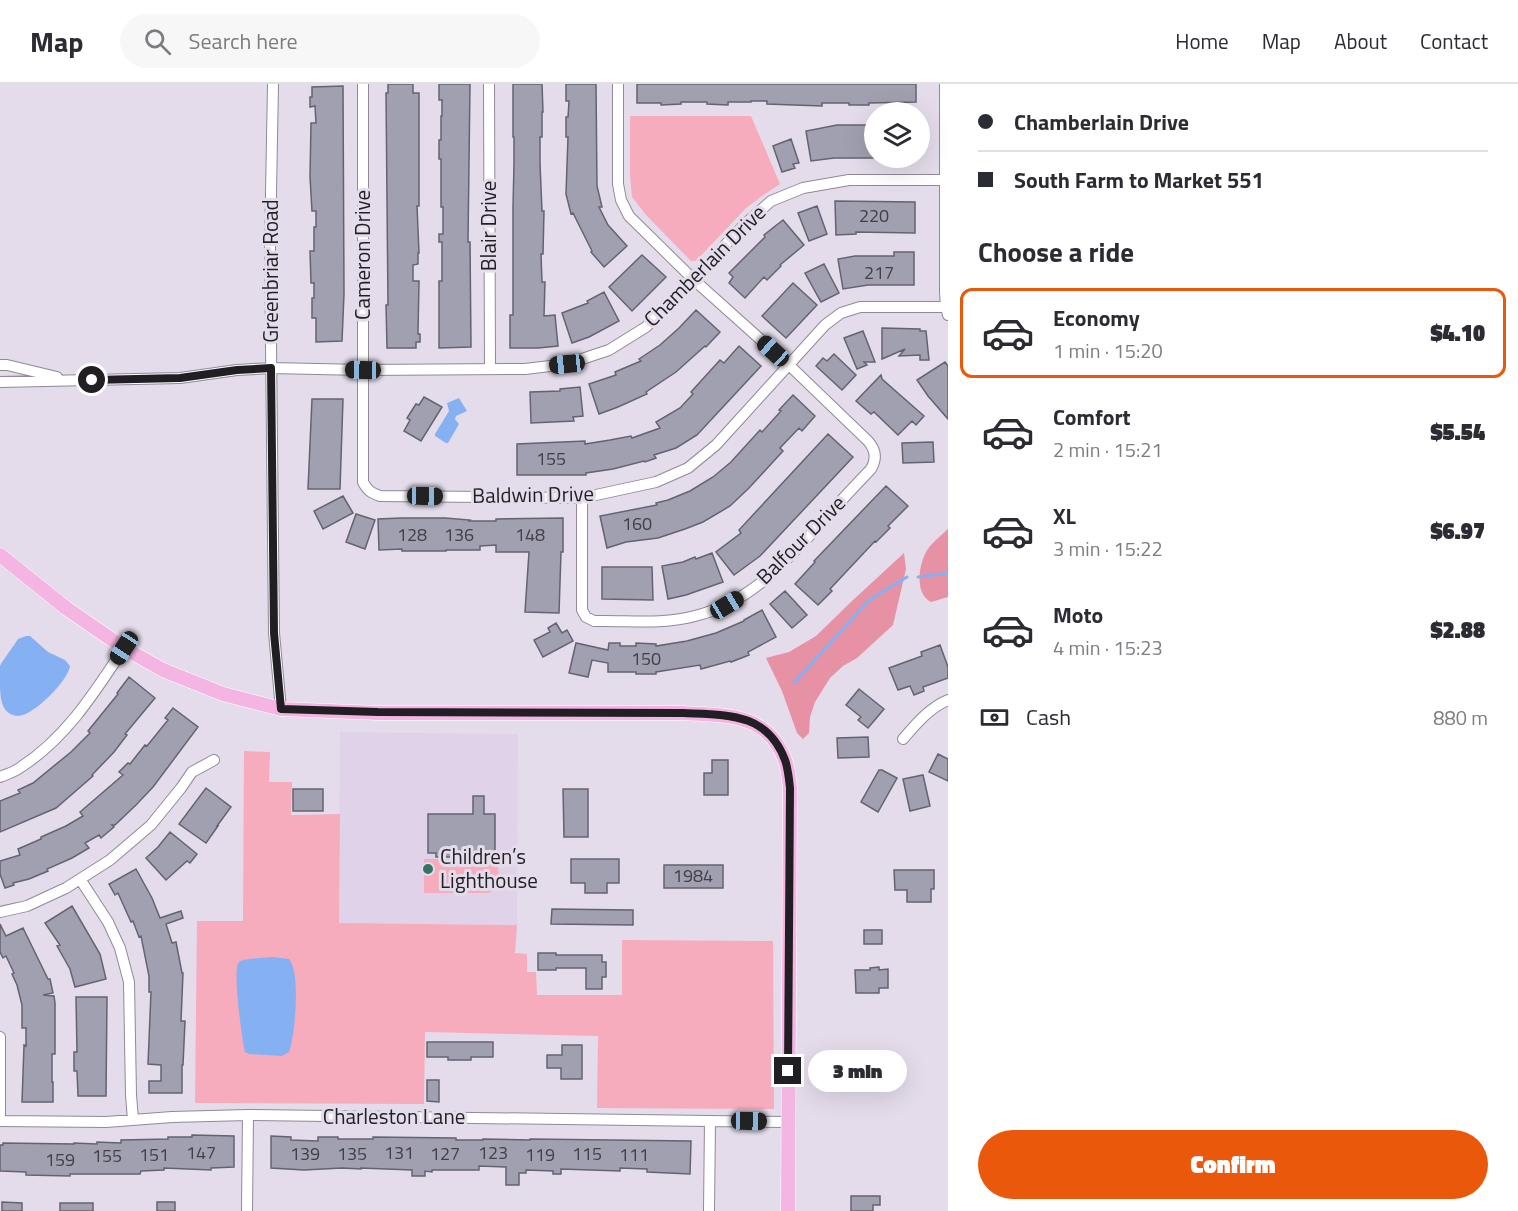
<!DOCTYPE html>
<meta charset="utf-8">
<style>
body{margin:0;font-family:"Titillium Web",sans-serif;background:#f7f7f7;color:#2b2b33;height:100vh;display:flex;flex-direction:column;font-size:22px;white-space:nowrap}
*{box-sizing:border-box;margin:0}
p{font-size:20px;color:#7c7c81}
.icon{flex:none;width:33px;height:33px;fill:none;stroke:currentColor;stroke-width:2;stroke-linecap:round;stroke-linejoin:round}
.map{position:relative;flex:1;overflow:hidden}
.sheet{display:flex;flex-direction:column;background:#fff;width:570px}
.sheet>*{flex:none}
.guide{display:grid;align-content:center;height:132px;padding:0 30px;background:#fff}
.buttons{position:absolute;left:864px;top:18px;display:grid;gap:12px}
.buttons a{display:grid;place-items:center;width:66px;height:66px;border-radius:50%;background:#fff;box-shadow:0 6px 24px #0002;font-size:30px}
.end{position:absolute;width:27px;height:27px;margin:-14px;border:8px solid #221f24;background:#fff;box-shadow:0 0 0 3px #fff}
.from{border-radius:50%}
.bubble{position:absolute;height:42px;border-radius:21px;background:#fff;box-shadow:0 6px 24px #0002;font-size:20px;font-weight:800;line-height:42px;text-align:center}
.car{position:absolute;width:18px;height:36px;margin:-18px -9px;border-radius:8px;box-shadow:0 0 4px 2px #0007;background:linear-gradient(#222 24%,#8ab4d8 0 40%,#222 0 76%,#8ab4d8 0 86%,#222 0)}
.guide b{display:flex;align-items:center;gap:21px;height:57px;font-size:22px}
.guide b+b{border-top:2px solid #e1e1e2}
.guide i{width:15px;height:15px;background:#2b2b33}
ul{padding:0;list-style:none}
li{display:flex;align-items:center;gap:18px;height:90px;margin:0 12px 9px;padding:0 18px;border:3px solid transparent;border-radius:12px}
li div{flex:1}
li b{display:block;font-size:22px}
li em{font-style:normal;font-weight:800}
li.current{border-color:#ea580c}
li>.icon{width:54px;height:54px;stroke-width:1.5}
h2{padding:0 30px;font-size:27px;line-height:72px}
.pay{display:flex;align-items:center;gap:15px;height:66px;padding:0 30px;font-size:22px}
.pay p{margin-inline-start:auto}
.cta{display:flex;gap:12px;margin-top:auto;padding:12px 30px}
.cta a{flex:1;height:69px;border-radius:36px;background:#ea580c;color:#fff;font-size:24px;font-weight:800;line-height:69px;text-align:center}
header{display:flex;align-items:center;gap:36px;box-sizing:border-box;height:84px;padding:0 30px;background:#fff;border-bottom:2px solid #e1e1e2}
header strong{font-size:28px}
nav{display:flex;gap:33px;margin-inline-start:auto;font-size:21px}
.search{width:420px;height:54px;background:#f7f7f7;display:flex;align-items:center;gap:15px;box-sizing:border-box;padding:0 21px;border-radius:33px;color:#7c7c81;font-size:22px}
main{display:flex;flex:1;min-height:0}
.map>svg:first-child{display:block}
.built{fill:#e0d3e9}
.green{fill:#f6acbc}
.forest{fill:#e691a4}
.water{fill:#85b1f2}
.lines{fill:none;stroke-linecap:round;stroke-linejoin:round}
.stream{stroke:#85b1f2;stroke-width:3}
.building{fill:#a0a0b0;stroke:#636371;stroke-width:1.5}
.minor-casing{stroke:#918997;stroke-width:12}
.major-casing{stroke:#fff;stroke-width:15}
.minor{stroke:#fff;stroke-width:10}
.major{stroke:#f5b5e3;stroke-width:14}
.route{stroke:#221f24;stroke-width:8}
.poi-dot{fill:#327566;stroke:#e4dcea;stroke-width:2}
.labels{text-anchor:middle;stroke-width:6;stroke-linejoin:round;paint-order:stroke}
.number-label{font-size:18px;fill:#423f47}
.street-label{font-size:21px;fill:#221f24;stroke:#e4dcea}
.poi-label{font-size:21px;fill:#221f24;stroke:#e4dcea;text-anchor:start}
</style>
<header>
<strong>Map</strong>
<div class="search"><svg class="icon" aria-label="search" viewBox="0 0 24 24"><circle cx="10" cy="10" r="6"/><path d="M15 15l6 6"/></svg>Search here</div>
<nav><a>Home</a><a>Map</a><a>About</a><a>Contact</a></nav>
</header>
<main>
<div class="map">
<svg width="948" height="1127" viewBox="0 0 948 1127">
<rect width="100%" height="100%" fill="#e4dcea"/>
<!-- built -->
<path class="built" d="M340,648L518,650L517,841L339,839Z"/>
<!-- green -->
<path class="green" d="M630,32H751L780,100L765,110L746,124L696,177H691L646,131L632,113L630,91Z
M244,667L270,668L269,698H292L291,731L340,730L339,839L517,841L515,869L527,870V888H536L537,911H622V856L773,857L774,1025L597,1024L598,952L425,948L424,1020L195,1019L197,837H243Z
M424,775H470V777H498C498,790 502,805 488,809H424Z"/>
<!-- forest -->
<path class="forest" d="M948,445V513L931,518C913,509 919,475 930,462C935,456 942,451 948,445Z
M904,469L906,485L893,541L857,574L843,582L830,594L815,618L810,633L809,649L803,655L797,649L782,607L766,574L789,568L816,552L852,517Z"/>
<!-- water -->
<path class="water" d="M459,314L467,327L456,332L455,335L459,340L448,359H446L435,352V350L449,327L447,319Z
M26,552H30L48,568L65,576L70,582C68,597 33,632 18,632C0,631 0,611 0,596C0,592 0,586 0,582C1,579 15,560 18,555Z
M273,873L289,875C301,887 295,953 289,968L282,972L249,970L245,968L244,964C242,952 232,885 239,878C245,874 265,874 273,873Z"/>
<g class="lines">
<!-- stream -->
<path class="stream" d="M918,493L948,489
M794,599L869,516L907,493"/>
</g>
<!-- building -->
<path class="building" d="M388,0H413V9H419V122H417L419,169H418V180L413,181V197H419L418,250H420V258H416V264H387L386,221H388L386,9H388Z
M439,0H470L468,158H470L471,263L439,264V197H442V158H439V150H443V123H441V75H439V56H441V32H442V16H439Z
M513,0H542L543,28H542V53H540V80L542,127H544L543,170H541L542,198H545L544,232L555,231L558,262L538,264H510V231H513V123L514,79V53H513Z
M566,0H596L597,102L602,123H599L608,141L627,162L604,183L591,168L592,167L573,129L571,130L566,110L568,53H566V33H568L569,17H566Z
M637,0H916V18L869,19V21H849V19H822V22L767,20V17H751V18H728V21L707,20V18H681V20L661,21V19H637Z
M343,2L344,210L342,257L316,258V234H312V214H314V199H311L310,167H314V143H316V127H312L310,93L311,39H316L315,22L310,23V13H312V3Z
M837,41H874V74H834L811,77L806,47Z
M791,55L799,79L793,80L795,84L782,88L773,62Z
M835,117L915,118V149L856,148V150L836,151Z
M817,122L827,150L809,157L798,129Z
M783,136L804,161L780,181L781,182L767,196L764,193L745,214L729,199L733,193L729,189L765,153L764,151Z
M894,168H914V201H868L843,205L838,175L855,172H894Z
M642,171L666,193L632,227L609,203Z
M824,180L839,209L821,218L805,189Z
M793,199L817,221L786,254L762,232Z
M604,208L619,237L589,253L572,259L562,229L588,219L587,217Z
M696,226L720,248L706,263L705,262L676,288L646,308L647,310L618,323L599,330L589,300L616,291L615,288L641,277L639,275L660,261L679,244Z
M882,244L920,245V247H926L929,276H920V271L899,272L905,265L882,275Z
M863,247L875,278H864L867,281L857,285L844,254Z
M739,262L761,282L697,351L676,364L654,371L656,374L645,378L644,377L613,385L586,389V391H517V360L585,357V360L610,356L631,352L632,354L660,344L656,338L680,324L693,310L691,308L720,276L724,279Z
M834,270L856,291L842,306L816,282L823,274L827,277Z
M945,278L948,282V335L928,312L917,296Z
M881,291L882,295L924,332L916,341L912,337L898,351L874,328L871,330L856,317Z
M580,303L583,332L573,333L574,337L531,339L530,308L560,307V305Z
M793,311L815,332L802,347L799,344L780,364L783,367L749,404L730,422L703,438L685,445L658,454L626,458L607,464L600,432L657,421L656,419L668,416L690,407L713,393L731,378L760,346L762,348L781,327L779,326Z
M424,313L442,323L421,357L404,347L410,336L407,334L416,320L419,321Z
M312,315H343L340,405H308Z
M828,350L853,373L760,472L734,491L716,468L741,449L739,446Z
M933,358L934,378L903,379L902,359Z
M886,402L908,422L888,442L890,444L876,458L875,457L830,505L832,507L818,521L795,500L815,478L814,477Z
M343,412L353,429L323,445L314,427Z
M356,430L375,436L365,465L346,458Z
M402,434H445L470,436L469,437H496V435L563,434V468H561L559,529L525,528L529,468H496V461L480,462V466H446V467H402V465L379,466L378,435Z
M712,469L723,498L686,511L668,515L662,482L683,478L695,473L696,475Z
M602,483H652L653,516L602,515Z
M785,507L807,531L792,544L770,520Z
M762,526L776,553L748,568L749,571L731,578L730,577L701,585L700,581L656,588V590H636V588H608V579L592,576L588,593L569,589L576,559L608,566L609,559H620V562H636V559L656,560V562L687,557L716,549L744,537V536Z
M556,539L562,549L567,546L573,557L543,573L534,556L550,548L548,544Z
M940,561L948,583V594L923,603L924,607L914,611L910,602L898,606L889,584L922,572L921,568Z
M129,593L155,614L125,650L127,651L114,668L92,691L93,692L56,724L0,748V717L20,709L18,706L33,699L71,668L90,649L88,647L118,610L117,609Z
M859,605L884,625L868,644L858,636L861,633L846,621Z
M173,624L198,643L153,703L136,721L115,741H112L114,743L101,754L99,751L85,759L89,764L72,774L47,785L48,787L29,795L13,799L14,801L5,804L0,790V777L20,771L18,765L41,755V753L66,742L83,732L80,728L123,691L119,688L128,679L130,680L145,661L147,662L168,636L165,634Z
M868,653L869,673L838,674L837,654Z
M938,670L948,675V697L929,688Z
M712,676H728V711H704V689H712Z
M879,686H882L897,694L878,728L861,718Z
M923,691L930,722L910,727L903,695Z
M206,704L231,723L217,742H218L206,759L179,740Z
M293,705H323V727H293Z
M563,705H588V753H564Z
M473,712H484V730H495V773H436V769H428V730H473Z
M170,748L197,770L190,779L187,777L166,796L146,774L158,763Z
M571,775H619V799H607V809H585V799H571Z
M664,781H723V804H664Z
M136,785L152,814L160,834L181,827L183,834L166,840L172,859L176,858L182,889H183L181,937H185L183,981H182V1009H149V997H161V981L148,980L151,908H149V892L141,852L139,853L133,837L131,838L118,809L115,811L109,800Z
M894,786H934V805H931V818H907V806H895Z
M72,822L100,870L106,895L75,903L70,885L57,862L60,861L45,839Z
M552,825L633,826V841L551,840Z
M0,840L6,852L23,844L48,895H50L53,909L43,911L54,912L55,919V970H52V998H53V1018H22L24,961L26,962V944H22V921L17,901L12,890L14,889L6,872L3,874L0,868Z
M864,846H882V860H864Z
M538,869H556V871H602V878H606V893H602V905H586V884H556V886H538Z
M879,883V886L888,885V904H879V909H856L855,886H870V884Z
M76,913H107L106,1012H78L77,987H74V968H77Z
M427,958H493V973H471V976H448V973H427Z
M562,961H582V995H561V984H547V971H562Z
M427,996H439V1018L427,1017Z
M192,1051L234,1052V1083L211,1084V1086L164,1084V1086L141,1087L140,1090H70V1092L26,1091V1088L0,1087V1061H3V1059L74,1060V1059L97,1060V1058L121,1059V1056L168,1055V1053H192Z
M271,1052L291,1053V1056L318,1057V1053H338V1055H373V1053L456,1054V1056H483V1055L530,1056V1055L691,1057L690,1090L647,1088V1085L620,1084V1087L561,1085V1090H553V1087L526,1086V1089H519V1101H506V1083L479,1082V1086H432V1088L425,1087V1092H412V1086L361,1084V1085L342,1084L304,1086L271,1084Z
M851,1112H880V1121H873V1127H851Z
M2,1118L22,1119V1127H2Z
M157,1118H175V1127H157Z
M60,1119H93V1127H60Z"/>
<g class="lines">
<!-- minor casing -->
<g class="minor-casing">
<path id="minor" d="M273,0L270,163L274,549L281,625
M363,0V398C367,406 371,409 380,412L582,414L656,398L688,384L716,361L825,241L841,229L860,223H946
M489,0L490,285
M945,0V208L946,223L948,231
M0,281H7L57,293
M0,298L180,294L237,286L271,284L363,286L525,285L567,280L609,266L646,243L693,195L745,140L771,117L803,104L849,96H948
M582,414V526L586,533L594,537C627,536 662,541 695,532C747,519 777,486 812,449C831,427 851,406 871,385C877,375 876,366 868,357L789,281L693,195L629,132L621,116L618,100V0
M903,655C916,640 929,624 948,616
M0,693C7,690 15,688 21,683C66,654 95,608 124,564
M80,795L108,838L120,864L129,898L131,1011L133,1036
M0,828L27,822L66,804L110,776L151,741L181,704L192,688L214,676
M0,953V1037L106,1038L172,1033L248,1031L788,1038
M247,1127L248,1031
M709,1127L710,1037"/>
</g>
<!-- major casing -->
<g class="major-casing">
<path id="major" d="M0,471L66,524L124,564L163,586L223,610L281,625L378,629H683C726,632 767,628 785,676C788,684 789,695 790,704L788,1127"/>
</g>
<!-- minor -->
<use href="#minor" class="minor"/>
<!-- major -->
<use href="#major" class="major"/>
</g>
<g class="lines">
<!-- route -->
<path class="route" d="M92,296L180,294L237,286L271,284L274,549L281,625L378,628L683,629C726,631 767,628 785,676C788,684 789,695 790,704L788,987"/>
</g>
<!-- markers -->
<circle class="poi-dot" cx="428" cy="785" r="6"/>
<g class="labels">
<!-- number labels -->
<g class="number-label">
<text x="874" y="138">220</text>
<text x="879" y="195">217</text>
<text x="551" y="381">155</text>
<text x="637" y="446">160</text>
<text x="412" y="457">128</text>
<text x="459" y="457">136</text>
<text x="530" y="457">148</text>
<text x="646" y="581">150</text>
<text x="693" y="798">1984</text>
<text x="201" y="1075">147</text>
<text x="399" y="1075">131</text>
<text x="493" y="1075">123</text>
<text x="305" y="1076">139</text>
<text x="352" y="1076">135</text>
<text x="445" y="1076">127</text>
<text x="587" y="1076">115</text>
<text x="154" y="1077">151</text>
<text x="540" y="1077">119</text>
<text x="634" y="1077">111</text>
<text x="107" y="1078">155</text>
<text x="60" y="1082">159</text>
</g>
<!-- street labels -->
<g class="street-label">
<text transform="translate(489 142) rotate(-90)" y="7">Blair Drive</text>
<text transform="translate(363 171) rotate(-90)" y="7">Cameron Drive</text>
<text transform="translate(705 182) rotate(-45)" y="7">Chamberlain Drive</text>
<text transform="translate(271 187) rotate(-90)" y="7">Greenbriar Road</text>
<text transform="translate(533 411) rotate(-1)" y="7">Baldwin Drive</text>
<text transform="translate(801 456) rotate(-45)" y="7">Balfour Drive</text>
<text x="394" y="1040">Charleston Lane</text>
</g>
<!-- poi labels -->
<g class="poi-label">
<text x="440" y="780">Children’s<tspan x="440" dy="24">Lighthouse</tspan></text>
</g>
</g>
</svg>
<div class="buttons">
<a><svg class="icon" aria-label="layers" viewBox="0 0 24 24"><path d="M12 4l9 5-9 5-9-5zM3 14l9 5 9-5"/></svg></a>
</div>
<i class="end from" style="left:92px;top:296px"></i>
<i class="end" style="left:788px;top:987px"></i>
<div class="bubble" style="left:808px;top:966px;width:99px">3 min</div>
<i class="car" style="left:773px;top:267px;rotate:312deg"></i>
<i class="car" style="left:567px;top:280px;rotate:264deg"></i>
<i class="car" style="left:363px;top:286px;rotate:271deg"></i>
<i class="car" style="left:425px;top:412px;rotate:91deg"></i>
<i class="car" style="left:727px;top:521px;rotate:59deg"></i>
<i class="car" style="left:124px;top:564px;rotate:213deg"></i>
<i class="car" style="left:749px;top:1037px;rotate:91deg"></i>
</div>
<section class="sheet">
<div class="guide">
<b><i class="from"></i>Chamberlain Drive</b>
<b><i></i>South Farm to Market 551</b>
</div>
<h2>Choose a ride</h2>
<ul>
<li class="current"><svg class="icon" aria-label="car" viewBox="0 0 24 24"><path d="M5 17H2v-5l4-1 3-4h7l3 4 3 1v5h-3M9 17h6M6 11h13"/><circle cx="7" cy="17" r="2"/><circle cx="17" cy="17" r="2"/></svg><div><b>Economy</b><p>1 min · 15:20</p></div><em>$4.10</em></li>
<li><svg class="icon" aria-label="car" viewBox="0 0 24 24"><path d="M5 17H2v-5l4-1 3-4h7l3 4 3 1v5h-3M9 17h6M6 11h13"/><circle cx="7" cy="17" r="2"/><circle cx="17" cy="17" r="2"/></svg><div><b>Comfort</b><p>2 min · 15:21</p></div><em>$5.54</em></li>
<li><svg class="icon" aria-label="car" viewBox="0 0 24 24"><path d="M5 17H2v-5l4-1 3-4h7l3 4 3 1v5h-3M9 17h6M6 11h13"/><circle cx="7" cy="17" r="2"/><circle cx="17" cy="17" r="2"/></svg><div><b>XL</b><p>3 min · 15:22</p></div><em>$6.97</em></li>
<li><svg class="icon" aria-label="car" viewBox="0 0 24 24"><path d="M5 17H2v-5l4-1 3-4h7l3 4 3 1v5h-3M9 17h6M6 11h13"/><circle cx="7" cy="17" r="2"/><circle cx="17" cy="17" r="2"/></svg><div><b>Moto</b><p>4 min · 15:23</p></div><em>$2.88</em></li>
</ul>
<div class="pay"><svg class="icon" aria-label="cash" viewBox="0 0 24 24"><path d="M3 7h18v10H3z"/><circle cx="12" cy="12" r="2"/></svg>Cash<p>880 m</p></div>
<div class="cta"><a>Confirm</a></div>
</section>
</main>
